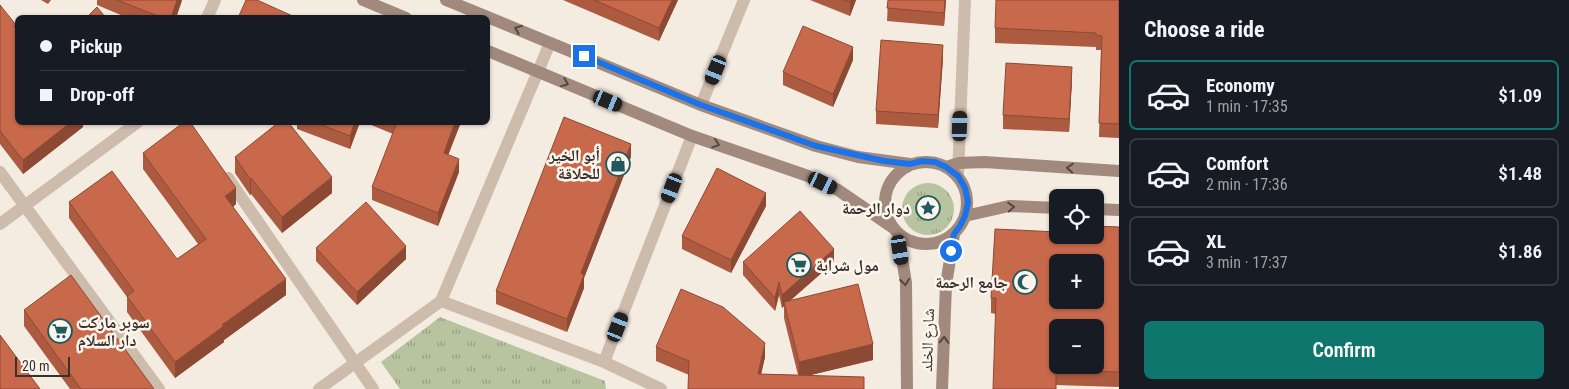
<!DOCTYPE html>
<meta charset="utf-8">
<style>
body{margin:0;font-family:"Roboto Condensed","Noto Naskh Arabic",sans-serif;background:#20242c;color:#f1f3f6;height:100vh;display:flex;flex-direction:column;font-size:19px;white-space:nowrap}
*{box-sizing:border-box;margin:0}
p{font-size:16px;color:#9ea1a6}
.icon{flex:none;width:28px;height:28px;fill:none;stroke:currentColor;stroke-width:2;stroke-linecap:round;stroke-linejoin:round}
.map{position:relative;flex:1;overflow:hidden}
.details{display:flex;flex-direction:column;background:#171b24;width:450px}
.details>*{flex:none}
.guide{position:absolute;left:15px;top:15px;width:475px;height:110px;border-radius:8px;box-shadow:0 1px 4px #0004;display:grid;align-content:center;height:110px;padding:0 25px;background:#171b24}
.fabs{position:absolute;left:1049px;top:189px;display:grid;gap:10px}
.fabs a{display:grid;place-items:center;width:55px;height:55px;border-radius:8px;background:#171b24;box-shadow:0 1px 4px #0004;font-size:25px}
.scale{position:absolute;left:15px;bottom:12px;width:55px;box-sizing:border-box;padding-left:5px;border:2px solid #3b302b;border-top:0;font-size:14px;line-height:18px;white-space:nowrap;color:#3b302b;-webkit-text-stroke:4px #fbf5ee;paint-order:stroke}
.end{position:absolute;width:22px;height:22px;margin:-11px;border:6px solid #1a73e8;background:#fff;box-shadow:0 0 0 2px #fff}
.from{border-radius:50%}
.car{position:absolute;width:15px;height:30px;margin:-15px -8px;border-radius:6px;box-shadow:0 0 4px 1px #0007;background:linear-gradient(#222 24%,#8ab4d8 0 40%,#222 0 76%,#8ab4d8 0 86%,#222 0)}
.guide b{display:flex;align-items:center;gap:18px;height:48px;font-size:19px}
.guide b+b{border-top:1px solid #363941}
.guide i{width:12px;height:12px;background:#f1f3f6}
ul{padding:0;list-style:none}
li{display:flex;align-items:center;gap:15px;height:70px;margin:0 10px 8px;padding:0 15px;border:2px solid #363941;border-radius:8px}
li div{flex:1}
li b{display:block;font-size:19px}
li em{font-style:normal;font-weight:600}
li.current{border-color:#0f766e}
li>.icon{width:45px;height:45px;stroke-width:1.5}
h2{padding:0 25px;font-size:22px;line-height:60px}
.primary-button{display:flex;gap:10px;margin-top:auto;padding:10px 25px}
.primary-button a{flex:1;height:58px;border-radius:8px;background:#0f766e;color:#fff;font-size:20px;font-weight:600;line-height:58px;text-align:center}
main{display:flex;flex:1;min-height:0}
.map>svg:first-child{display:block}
.grass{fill:url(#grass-tufts)}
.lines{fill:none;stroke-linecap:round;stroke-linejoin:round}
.street{stroke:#cdbbac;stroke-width:12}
.secondary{stroke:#a18a7d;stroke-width:12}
.wall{fill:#ac5a40}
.shaded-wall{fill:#8c4a34}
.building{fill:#c8694b;stroke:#8c4a34;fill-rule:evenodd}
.oneway{stroke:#544640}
.route{stroke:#1a73e8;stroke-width:6}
.labels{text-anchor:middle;stroke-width:5;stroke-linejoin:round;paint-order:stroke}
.poi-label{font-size:16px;font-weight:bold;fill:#3b302b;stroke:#fbf5ee;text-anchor:end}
.street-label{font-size:16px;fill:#3b302b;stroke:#fbf5ee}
</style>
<main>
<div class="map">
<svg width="1119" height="389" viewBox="0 0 1119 389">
<defs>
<pattern id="grass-tufts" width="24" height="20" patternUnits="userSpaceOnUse" patternTransform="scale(1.25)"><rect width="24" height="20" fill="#b8c4a0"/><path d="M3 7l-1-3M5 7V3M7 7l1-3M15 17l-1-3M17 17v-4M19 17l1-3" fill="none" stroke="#97a083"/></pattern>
</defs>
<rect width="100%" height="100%" fill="#f4ebe1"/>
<!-- grass -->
<path class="grass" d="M902 209a26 26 0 1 1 52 0a26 26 0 1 1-52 0Z
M440,317L605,381L606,389H400L381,362Z"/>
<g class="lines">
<!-- street -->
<path class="street" d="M207,18L215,0
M701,105L744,0
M0,172L159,389
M958,175L965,0
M228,178L373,389
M0,224L138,122
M441,301L604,362L661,389
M604,362L692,136
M319,389L441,301L550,43"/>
<!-- secondary -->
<path class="secondary" d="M363,0L406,18
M446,0L701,105L816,146L858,157L910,164
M488,51L692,136L808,176L838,190L892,227
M885 203a41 41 0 1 1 82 0a41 41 0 1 1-82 0Z
M946,167L959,163L984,162L1119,171
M1095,209L1119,210
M965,216L1009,206L1058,208
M898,233L906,283L907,389
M942,389L946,285L954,234"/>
</g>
<!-- wall -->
<path class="wall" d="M41,0H51L48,4Z
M97,0H182L176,18H128L97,5Z
M563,0H678L659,41Z
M810,0H856L850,16Z
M888,0H946L944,26L887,21Z
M1119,0V138L1099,137L1101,50H1096V47L995,43V28Z
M0,5L83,122V127L23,174L0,144Z
M943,58L938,128L876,124V111Z
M853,60L833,107L783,85V72Z
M1072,80L1069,132L1003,129V115Z
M297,122H360L350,149L297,129Z
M364,122H461L448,155L459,172L438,226L372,200V187L393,134Z
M143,153L236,204L233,207L286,295L224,340V342L175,378L127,312V297L69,218V202L177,259L198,244L143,169Z
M235,157L332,193L282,233L251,194L250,195L235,173Z
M631,157L584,278V288L567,332L496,304V291Z
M766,206L731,273L682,249V236Z
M1119,227V387L1056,385L996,314L991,313V298L1095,235Z
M316,248L406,259L357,305L316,261Z
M743,262H834L791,300L873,360L810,375H689L656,361V347L765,357L761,374L798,375L784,318V306L782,308L779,295L775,311L743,275Z
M24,310L154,389H70L24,326Z"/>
<!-- shaded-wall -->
<path class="shaded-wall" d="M177,0H182L176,18H171Z
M672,0H678L659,41V28Z
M851,0H856L850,16V2Z
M945,0H946L944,26V13Z
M943,45V58L938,128V115Z
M853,47V60L833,107V94Z
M1072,67V80L1069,132V119Z
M71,122H83V127L23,174V160Z
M355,122H360L350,149V136Z
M455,122H461L444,166V153Z
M631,144V157L584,278V288L567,332V319L581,273Z
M459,159V172L438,226V213Z
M332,177V193L282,233V217Z
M251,178V194L250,195V179Z
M236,188V204L225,212V196Z
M766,193V206L731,273V260Z
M406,246V259L357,305V292Z
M834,249V262L785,305L784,302V306L782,308V295Z
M286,279V295L224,340V342L175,378V362L222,325Z
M779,282V295L775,311V298Z
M765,343V357L758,388V374Z
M873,344V360L799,378V362Z"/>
<!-- building -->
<path class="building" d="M117,0H177L171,18H163Z
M246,0H257L297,18H238Z
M594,0H672L659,28Z
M844,0H851L850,2Z
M888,0H945L944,13L887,8Z
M996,0H1119V124L1099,123L1102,36L1096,35V33L995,28Z
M0,5L16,25L14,26L18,30V122H71L23,160L0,131Z
M97,7L106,18H86Z
M803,26L853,47L833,94L783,72Z
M881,40L943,45L938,115L876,111Z
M1006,63L1072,67L1069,119L1003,115Z
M564,117L631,144L581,273L584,275L567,319L496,291Z
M184,122H190L236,188L225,196L286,279L222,325L224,326L175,362L127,296L134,291L69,202L112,171L177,259L206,239L143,153Z
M279,122H288L332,177L282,217L251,178L250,179L235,157Z
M314,122H355L350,136Z
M397,122H455L444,153L459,159L438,213L372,187Z
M717,168L766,193L731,260L682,236Z
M366,202L406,246L357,292L316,248Z
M800,211L834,249L782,295L779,282L775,298L743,262Z
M1096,226L1119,227V372L1056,370V389H993L996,298H991L995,229L1058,232V235H1095V234H1096ZM1058,262H1095V300H1058ZM1058,328H1095V365H1058Z
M71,275L154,389H81L24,310Z
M858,284L873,344L799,362L784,302Z
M681,289L723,307L765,343L758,374L864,377V389H688L689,361L656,347Z
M0,335L40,389H0Z"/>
<!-- one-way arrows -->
<defs><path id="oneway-chevron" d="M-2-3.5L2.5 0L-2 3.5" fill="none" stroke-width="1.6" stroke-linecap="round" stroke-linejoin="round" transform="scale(1.25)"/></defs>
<g class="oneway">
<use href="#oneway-chevron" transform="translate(518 29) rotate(-158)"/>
<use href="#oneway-chevron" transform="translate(565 83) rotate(22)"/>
<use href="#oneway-chevron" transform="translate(716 144) rotate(19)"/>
<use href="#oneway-chevron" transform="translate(1070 168) rotate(-176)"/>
<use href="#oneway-chevron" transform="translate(1011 207) rotate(-4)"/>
<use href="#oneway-chevron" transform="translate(905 282) rotate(84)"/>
<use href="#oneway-chevron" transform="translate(944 340) rotate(-88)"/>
</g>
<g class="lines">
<!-- route -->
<path class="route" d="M584,56L701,105L816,146L884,161L910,164L922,161L935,162L946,167L958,176L965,188L968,202L965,216L960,226L954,234L951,251"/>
</g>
<!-- icons -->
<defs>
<g id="shop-ring" transform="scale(1.25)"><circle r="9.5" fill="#fbf5ee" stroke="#1f5a5e" stroke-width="1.5"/><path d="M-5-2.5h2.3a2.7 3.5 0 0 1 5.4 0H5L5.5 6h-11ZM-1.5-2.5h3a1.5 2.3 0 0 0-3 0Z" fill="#1f5a5e"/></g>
<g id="sight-ring" transform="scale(1.25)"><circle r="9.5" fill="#fbf5ee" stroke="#1f5a5e" stroke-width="1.5"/><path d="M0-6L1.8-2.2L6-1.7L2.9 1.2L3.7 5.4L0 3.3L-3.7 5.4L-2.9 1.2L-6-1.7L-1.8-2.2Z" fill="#1f5a5e"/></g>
<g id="supermarket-ring" transform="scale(1.25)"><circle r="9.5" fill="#fbf5ee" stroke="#1f5a5e" stroke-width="1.5"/><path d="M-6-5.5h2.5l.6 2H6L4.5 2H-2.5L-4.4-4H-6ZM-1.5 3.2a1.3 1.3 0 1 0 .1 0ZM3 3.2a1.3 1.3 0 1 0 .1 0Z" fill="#1f5a5e"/></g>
<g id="mosque-ring" transform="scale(1.25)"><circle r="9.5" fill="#fbf5ee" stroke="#1f5a5e" stroke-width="1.5"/><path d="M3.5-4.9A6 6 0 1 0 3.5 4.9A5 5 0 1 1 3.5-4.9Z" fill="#1f5a5e"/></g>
</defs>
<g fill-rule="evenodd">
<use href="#shop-ring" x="618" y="164"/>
<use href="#sight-ring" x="928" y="208"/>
<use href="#supermarket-ring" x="799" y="265"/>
<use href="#mosque-ring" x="1025" y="282"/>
<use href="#supermarket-ring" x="60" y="331"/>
</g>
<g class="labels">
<!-- poi labels -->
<g class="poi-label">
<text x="600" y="161">أبو الخير<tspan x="600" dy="18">للحلاقة</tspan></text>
<text x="910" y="214">دوار الرحمة</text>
<text x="816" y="271" text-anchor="start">مول شرابة</text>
<text x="1008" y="288">جامع الرحمة</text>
<text x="78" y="328" text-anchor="start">سوبر ماركت<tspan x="78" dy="18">دار السلام</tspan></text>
</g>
<!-- street labels -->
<g class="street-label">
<text transform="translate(927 340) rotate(-88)" y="6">شارع الخلد</text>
</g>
</g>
</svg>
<div class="fabs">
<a><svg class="icon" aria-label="locate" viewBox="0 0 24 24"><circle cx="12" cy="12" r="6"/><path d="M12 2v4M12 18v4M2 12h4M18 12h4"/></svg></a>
<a>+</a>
<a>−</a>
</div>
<div class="scale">20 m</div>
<i class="end from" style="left:951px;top:251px"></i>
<i class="end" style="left:584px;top:56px"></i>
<i class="car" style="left:716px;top:70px;rotate:202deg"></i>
<i class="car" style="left:608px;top:101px;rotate:112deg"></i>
<i class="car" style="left:960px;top:126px;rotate:2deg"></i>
<i class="car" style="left:823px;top:183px;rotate:116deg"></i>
<i class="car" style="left:672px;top:188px;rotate:201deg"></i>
<i class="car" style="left:900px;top:250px;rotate:171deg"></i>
<i class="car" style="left:618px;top:327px;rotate:21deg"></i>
<div class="guide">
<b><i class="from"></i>Pickup</b>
<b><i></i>Drop-off</b>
</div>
</div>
<section class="details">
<h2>Choose a ride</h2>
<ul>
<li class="current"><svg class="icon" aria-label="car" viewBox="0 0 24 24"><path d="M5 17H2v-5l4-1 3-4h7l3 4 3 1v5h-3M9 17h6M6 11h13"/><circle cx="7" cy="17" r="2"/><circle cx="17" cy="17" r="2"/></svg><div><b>Economy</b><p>1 min · 17:35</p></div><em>$1.09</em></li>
<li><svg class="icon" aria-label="car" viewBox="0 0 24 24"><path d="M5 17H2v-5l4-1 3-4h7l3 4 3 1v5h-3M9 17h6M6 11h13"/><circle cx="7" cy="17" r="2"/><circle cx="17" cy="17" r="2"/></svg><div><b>Comfort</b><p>2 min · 17:36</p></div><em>$1.48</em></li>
<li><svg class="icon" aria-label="car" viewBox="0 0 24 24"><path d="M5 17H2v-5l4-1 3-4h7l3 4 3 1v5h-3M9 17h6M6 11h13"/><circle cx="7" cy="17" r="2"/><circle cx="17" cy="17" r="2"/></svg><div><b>XL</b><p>3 min · 17:37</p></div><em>$1.86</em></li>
</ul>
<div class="primary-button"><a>Confirm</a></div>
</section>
</main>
